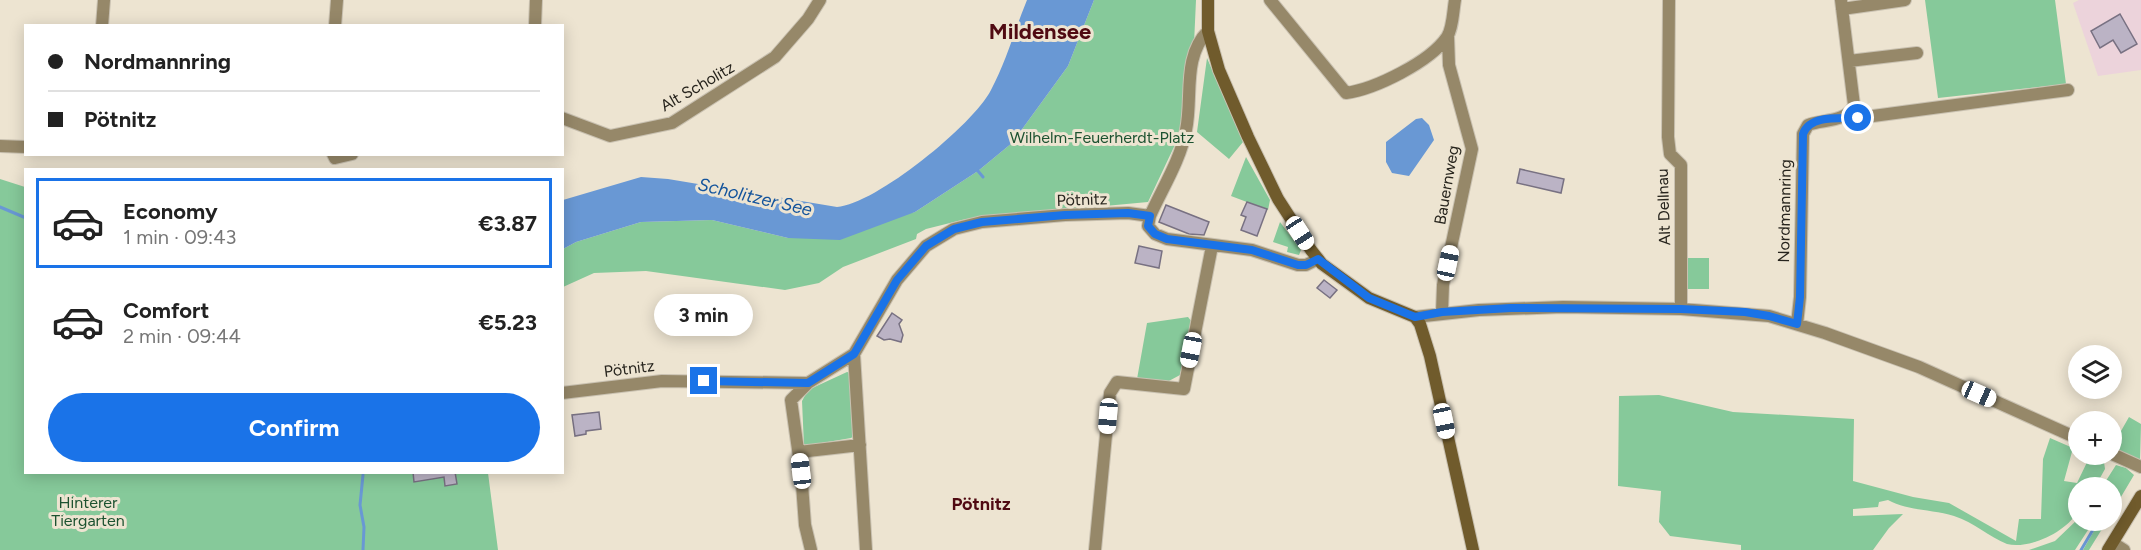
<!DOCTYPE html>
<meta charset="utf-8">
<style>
body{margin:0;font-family:Figtree,sans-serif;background:#f2f2f2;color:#222;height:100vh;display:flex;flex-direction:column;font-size:22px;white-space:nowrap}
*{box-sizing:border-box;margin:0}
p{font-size:20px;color:#767676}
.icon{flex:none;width:33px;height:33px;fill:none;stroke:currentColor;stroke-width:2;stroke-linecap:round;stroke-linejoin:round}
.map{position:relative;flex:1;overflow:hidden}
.drawer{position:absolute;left:24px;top:168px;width:540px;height:306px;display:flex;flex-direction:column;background:#fff;border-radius:0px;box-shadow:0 3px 15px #0003}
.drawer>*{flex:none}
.guide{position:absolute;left:24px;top:24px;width:540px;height:132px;border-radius:0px;box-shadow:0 3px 15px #0003;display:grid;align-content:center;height:132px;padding:0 24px;background:#fff}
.fabs{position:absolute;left:2068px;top:345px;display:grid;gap:12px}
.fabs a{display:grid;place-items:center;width:54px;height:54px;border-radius:50%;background:#fff;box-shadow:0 3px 15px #0003;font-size:30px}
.end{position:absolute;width:27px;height:27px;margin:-14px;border:8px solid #1a73e8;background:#fff;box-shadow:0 0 0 3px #fff}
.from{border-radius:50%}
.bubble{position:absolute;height:42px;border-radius:21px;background:#fff;box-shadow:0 3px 15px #0003;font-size:20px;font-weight:700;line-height:42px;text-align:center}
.car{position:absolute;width:18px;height:36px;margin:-18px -9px;border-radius:8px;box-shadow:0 0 4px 2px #0007;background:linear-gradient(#fff 24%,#345 0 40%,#fff 0 76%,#345 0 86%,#fff 0)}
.guide b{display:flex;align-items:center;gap:21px;height:57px;font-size:22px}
.guide b+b{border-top:2px solid #e0e0e0}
.guide i{width:15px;height:15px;background:#222}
ul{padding:10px 0 0;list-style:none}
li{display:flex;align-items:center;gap:18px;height:90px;margin:0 12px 9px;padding:0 12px;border:3px solid transparent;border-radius:0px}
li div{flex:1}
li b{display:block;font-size:22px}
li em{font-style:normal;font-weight:700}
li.on{border-color:#1a73e8}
li>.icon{width:54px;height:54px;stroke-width:1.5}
.button{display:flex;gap:12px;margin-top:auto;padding:12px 24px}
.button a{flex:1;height:69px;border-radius:36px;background:#1a73e8;color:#fff;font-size:24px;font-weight:700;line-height:69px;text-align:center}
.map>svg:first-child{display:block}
.commercial{fill:#ecd3db}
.green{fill:#86c99a}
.water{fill:#6998d4}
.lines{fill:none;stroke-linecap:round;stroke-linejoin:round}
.stream{stroke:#6998d4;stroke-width:3}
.building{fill:#bbb3c5;stroke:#787182;stroke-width:1.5}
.street-casing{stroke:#c9c1b1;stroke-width:14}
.secondary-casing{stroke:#c9c1b1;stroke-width:14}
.street{stroke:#968869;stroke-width:12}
.secondary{stroke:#705b2c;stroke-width:12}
.route{stroke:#1a73e8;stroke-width:8}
.labels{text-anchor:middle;stroke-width:6;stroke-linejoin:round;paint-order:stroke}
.street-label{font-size:16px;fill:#27241d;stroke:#ede4d1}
.park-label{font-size:16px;fill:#1c5230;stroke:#ede4d1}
.water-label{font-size:18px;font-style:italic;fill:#14549c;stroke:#ede4d1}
.neighbourhood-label{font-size:18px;font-weight:bold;fill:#500a12;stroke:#ede4d1}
.district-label{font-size:22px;font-weight:bold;fill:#500a12;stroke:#ede4d1}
</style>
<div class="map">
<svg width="2141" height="550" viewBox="0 0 2141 550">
<rect width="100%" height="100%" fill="#ede4d1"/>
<!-- commercial -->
<path class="commercial" d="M2079,0H2141V70L2098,76L2073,3Z"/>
<!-- green -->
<path class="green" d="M1094,0H1196L1194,44L1185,72L1181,132L1148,202L966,219L926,229L917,234L916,239L843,267L819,283L785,290L646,271L594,273L563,287V249L576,242L641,222L712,220L788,238L915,212L978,171L1012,143L1068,66Z
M1925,0H2055L2066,84L1938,98Z
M1207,58L1243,142L1229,159L1197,132Z
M1246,157L1270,200L1268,210L1231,196Z
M0,179L25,187L26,472L488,473L498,550H0Z
M1280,222L1301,250L1299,255L1287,252L1288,247L1273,242Z
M1684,258H1709V289H1684Z
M1188,317L1192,322L1180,375L1167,382L1137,379L1147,323Z
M847,372L851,373L854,436L851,438L804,446L802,401L808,390Z
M1659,395L1733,412L1854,419L1853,481L1913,497L1949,503L2016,541L2019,519H2041L2043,459L2050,438L2073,448L2064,481L2077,483L2090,456L2104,462L2105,469L2095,487L2079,488C2079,494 2081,505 2078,510C2069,531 2029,550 2007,544C1989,537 1974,522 1954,516C1932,509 1907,511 1888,500L1879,502L1878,507L1853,509V516L1903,514L1889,528L1873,550H1741V545L1670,536L1659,522L1661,491L1618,486L1619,396Z
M2129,417L2141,424L2140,460L2113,450V445Z
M2116,465L2126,468L2134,475L2112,512V488L2102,487Z
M2079,518V520L2107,521L2089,550H2083L2099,522L2088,530L2075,550H2029L2055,541Z"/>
<!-- water -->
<path class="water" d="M1027,0H1094L1068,66L1012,143L978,171L915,212L840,240L788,238L712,220L641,222L576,242L563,249V200L641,177L668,179L837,207C876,204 973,125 991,90C1006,62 1015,29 1027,0Z
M1422,118L1429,125L1434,140L1409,176L1392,173L1386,162V142L1416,119Z"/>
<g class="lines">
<!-- stream -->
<path class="stream" d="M978,171L983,177
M0,207L26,218
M363,475L360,505L364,527L363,550
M2081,550L2097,523"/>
</g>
<!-- building -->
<path class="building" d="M2120,14L2137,44L2121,53L2113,40L2100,48L2091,31Z
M1520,169L1564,179L1561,193L1517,183Z
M1247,202L1267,209L1257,236L1241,230L1246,217L1241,215Z
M1166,205L1209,222L1204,235L1189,234L1159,222Z
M1139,246L1162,251L1159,268L1135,263Z
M1324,280L1337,290L1330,298L1317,288Z
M892,313L902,320L899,324L903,335L901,342L890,339L884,340L877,336Z
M599,412L601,429L586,431V434L575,436L572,415Z
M413,472H455L457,484L445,486L444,477L414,482Z"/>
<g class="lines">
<!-- street casing -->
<g class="street-casing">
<path id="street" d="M1270,0L1346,93C1375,89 1430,62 1447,37C1453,28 1453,11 1455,0
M1669,0L1668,137L1670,154L1681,165V309
M1842,9L1905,0
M102,26L104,0
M335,26L337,0
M535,26L536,0
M1208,31C1182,57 1193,97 1186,130C1181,159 1162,189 1150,216L1148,226L1155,234L1167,239L1252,250L1298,265H1306L1318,259
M1849,61L1917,53
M1844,116L1858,118L2068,90
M562,118L610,136L672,123L775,57L808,19L820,0
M0,146L26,147
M333,154L335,158L352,154
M1442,312L1443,285L1472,149L1449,65L1448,35
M1415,317L1479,310L1563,307L1681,309L1769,316L1825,333L1919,367L2079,439
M1797,324L1800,297L1803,134L1808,125C1823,119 1846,123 1854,105L1841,0
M854,354L866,550
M562,393L662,381L808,383
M799,452L860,445
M2112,454L2141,467
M2113,543L2124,550
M811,550L805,525L801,471L791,400L808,383L854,354L897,280L926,246L954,229L982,222L1065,215L1128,213L1150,216
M1095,550L1110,393L1117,382L1184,389L1212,246"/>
</g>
<!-- secondary casing -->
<g class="secondary-casing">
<path id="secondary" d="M1208,0V31L1219,70L1248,137L1278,199L1311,250L1322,264L1369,298L1415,317L1420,324L1430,356L1473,550
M2108,550L2141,496"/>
</g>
<!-- street -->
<use href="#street" class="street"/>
<!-- secondary -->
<use href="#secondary" class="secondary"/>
</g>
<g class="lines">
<!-- route -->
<path class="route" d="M704,381L808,383L854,354L897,280L926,246L954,229L982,222L1065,215L1128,213L1150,216L1148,226L1155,234L1167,239L1252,250L1298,265H1306L1318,259L1369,298L1415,317L1442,312L1511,308L1681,309L1745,312L1769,316L1797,324L1800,297L1803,134C1810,114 1842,119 1858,118"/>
</g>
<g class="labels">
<!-- street labels -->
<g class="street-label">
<text transform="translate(697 86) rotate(-30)" y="6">Alt Scholitz</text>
<text transform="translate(1446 185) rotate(-80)" y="6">Bauernweg</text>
<text transform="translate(1082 199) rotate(-2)" y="6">Pötnitz</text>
<text transform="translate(1663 207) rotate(-92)" y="6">Alt Dellnau</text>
<text transform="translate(1784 211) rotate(-89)" y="6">Nordmannring</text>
<text transform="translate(629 368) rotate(-7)" y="6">Pötnitz</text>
</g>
<!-- park labels -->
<g class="park-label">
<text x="1102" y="143">Wilhelm-Feuerherdt-Platz</text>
<text x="88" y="508">Hinterer<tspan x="88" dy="18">Tiergarten</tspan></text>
</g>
<!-- water labels -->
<g class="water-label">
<text transform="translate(755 197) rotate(13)" y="6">Scholitzer See</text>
</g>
<!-- neighbourhood labels -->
<g class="neighbourhood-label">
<text x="981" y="510">Pötnitz</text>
</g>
<!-- district labels -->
<g class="district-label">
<text x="1040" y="39">Mildensee</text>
</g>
</g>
</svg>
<div class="fabs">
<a><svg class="icon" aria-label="layers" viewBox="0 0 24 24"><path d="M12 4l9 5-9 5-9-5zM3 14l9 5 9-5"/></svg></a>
<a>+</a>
<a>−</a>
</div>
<i class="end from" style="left:1858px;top:118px"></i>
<i class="end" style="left:704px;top:381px"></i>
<div class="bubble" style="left:654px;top:294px;width:99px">3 min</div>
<i class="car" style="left:1300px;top:233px;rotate:147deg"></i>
<i class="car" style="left:1448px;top:263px;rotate:12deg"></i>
<i class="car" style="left:1191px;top:350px;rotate:191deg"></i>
<i class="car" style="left:1979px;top:394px;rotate:114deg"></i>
<i class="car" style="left:1108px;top:416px;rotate:185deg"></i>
<i class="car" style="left:1444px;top:421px;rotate:168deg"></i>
<i class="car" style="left:801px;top:471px;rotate:353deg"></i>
<div class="guide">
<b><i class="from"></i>Nordmannring</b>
<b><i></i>Pötnitz</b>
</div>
<section class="drawer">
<ul>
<li class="on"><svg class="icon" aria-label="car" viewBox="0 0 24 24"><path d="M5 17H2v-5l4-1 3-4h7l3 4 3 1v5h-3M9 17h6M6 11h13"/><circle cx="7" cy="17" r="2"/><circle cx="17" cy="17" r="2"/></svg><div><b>Economy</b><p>1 min · 09:43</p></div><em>€3.87</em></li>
<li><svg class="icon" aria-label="car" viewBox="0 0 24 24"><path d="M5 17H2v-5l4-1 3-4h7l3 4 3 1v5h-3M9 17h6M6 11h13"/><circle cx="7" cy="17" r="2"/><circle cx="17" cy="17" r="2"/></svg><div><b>Comfort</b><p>2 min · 09:44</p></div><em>€5.23</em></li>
</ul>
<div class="button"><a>Confirm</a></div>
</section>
</div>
